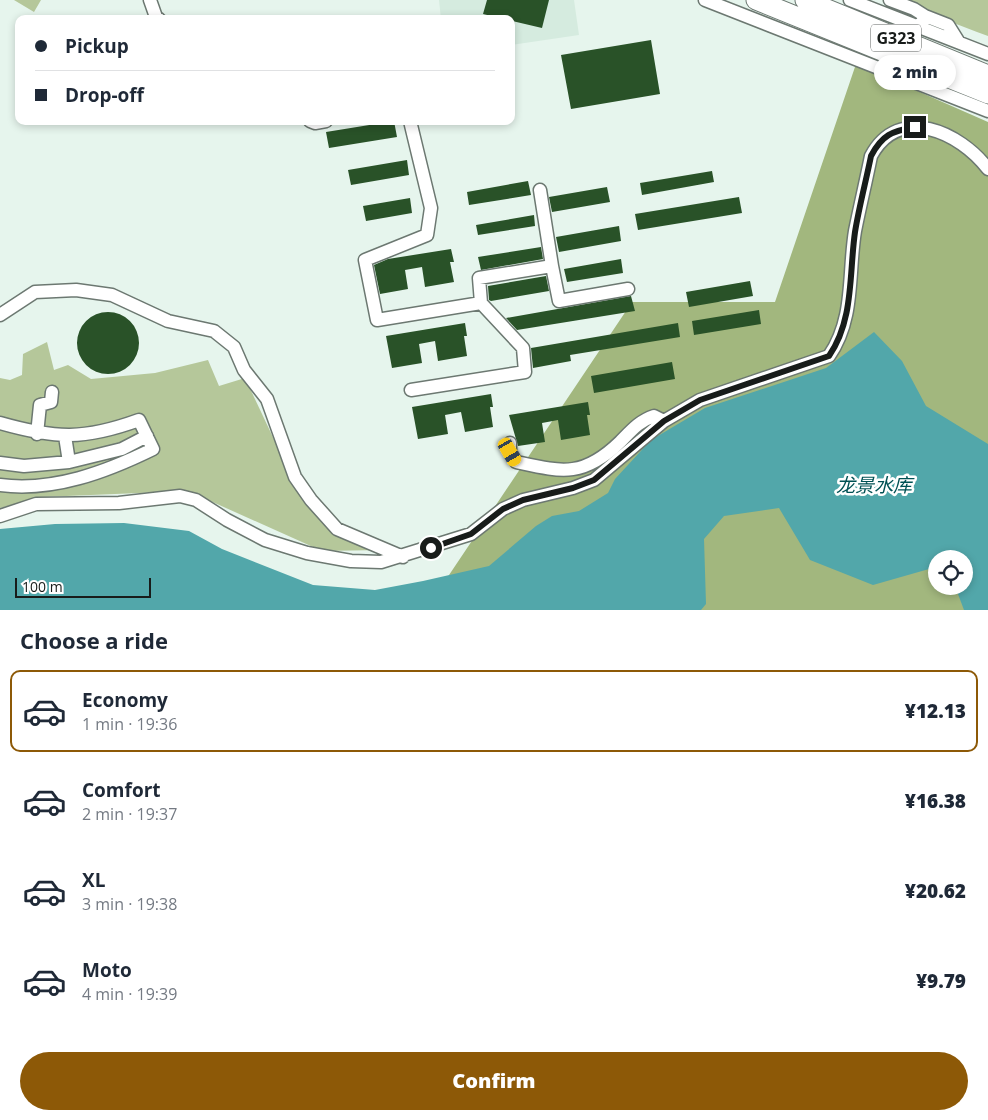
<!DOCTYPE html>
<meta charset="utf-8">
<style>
body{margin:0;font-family:"Open Sans","Noto Sans SC",sans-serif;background:#f2f2f3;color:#1f2937;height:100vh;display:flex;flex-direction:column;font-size:19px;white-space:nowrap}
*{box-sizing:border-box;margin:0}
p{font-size:16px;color:#747a83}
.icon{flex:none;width:28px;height:28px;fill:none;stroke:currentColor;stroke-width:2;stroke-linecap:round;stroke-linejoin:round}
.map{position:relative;height:610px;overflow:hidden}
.panel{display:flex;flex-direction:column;background:#fff;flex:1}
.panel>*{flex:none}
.banner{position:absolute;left:15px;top:15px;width:500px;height:110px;border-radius:10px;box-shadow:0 2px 8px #0003;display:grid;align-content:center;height:110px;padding:0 20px;background:#fff}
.fabs{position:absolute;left:928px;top:550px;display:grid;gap:10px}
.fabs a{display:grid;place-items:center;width:45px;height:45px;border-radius:50%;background:#fff;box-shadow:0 2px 8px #0003;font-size:25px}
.scale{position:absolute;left:15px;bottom:12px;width:136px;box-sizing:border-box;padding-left:5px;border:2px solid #181c1a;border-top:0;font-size:14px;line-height:18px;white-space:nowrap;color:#181c1a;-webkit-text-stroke:4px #fff;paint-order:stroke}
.end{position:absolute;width:22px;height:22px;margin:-11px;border:6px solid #181c1a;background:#fff;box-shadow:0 0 0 2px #fff}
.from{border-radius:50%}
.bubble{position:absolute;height:35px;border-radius:18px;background:#fff;box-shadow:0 2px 8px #0003;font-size:16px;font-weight:800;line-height:35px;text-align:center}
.car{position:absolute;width:15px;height:30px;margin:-15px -8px;border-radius:6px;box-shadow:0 0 4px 1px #0007;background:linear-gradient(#f5c518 24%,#345 0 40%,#f5c518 0 76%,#345 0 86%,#f5c518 0)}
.banner b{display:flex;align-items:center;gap:18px;height:48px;font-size:19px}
.banner b+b{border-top:1px solid #e0e1e3}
.banner i{width:12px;height:12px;background:#1f2937}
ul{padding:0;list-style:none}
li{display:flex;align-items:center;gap:15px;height:82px;margin:0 10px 8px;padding:0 10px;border:2px solid transparent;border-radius:10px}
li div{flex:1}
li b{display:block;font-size:19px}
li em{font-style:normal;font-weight:800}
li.selected{border-color:#8d5907}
li>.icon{width:45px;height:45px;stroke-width:1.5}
h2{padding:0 20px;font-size:22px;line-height:60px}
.button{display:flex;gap:10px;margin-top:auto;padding:10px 20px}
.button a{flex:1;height:58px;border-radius:30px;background:#8d5907;color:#fff;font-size:20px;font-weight:800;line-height:58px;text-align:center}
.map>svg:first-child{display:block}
.built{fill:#d5ebdf}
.green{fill:#b5c79a}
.forest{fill:#a2b77e;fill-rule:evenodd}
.water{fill:#52a7aa}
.building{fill:#295228}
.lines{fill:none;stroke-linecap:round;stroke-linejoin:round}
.minor-casing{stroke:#6c7871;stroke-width:15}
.highway-casing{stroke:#6c7871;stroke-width:21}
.minor{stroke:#fff;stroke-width:12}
.highway{stroke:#fff;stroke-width:19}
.route{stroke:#181c1a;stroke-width:6}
.labels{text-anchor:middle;stroke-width:5;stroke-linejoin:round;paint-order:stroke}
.shield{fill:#fff;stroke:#5d605f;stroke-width:1}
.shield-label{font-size:16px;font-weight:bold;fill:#181c1a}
.water-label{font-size:19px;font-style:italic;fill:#005154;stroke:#fff}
</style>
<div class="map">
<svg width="988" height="610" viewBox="0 0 988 610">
<rect width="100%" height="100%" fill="#e6f5ed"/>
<!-- built -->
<path class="built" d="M439,0H574L579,35L511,45V19H441Z"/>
<!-- green -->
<path class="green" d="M14,0H41L34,12Z
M894,0H988V36L977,32Z
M47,342L54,370L68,365L91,379L155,373L208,360L219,386L245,378L303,501L331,532L383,550L322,551L188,491L42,497L0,508V378L10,380L22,375L23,354Z"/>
<!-- forest -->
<path class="forest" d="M856,64L988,122V610H534L441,587L632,302H775ZM936,559H964V586H936Z"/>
<!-- water -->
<path class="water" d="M874,332L902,361L926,406L988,444V610H964L955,586H964V559H936V567L873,585L810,560L779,508L724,516L704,539L706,604L701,610H0V529L55,524L124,523L189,531L222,549L313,585L375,590L423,581L489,566L536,526L552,516L579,511L608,493L615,479L651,440L705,408L826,368Z"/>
<!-- building -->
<path class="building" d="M487,0H549L542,28L483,14Z
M651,40L660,94L571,109L561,55Z
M394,121L397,137L329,148L326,132Z
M407,160L409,175L351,185L348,170Z
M712,171L714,182L642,195L640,183Z
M528,181L531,195L469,205L467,192Z
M607,187L610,202L552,212L549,197Z
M739,197L742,213L638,230L635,214Z
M410,198L412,213L366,221L363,206Z
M534,215L535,226L478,235L476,225Z
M619,226L621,241L559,252L556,237Z
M541,247L543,259L481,270L478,257Z
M451,249L454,262H450L454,282L425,287L422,267L405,270L408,289L380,294L374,265L388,259Z
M621,259L623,273L567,282L564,269Z
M546,276L549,291L491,301L489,300L488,286Z
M750,281L753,296L689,307L686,292Z
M631,296L635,311L517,330L506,318Z
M759,310L761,324L694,335L692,321Z
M77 343a31 31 0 1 1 62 0a31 31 0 1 1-62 0Z
M465,323L467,336H464L467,356L438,361L435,341L419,344L422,363L392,368L386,336Z
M678,323L680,337L570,355L571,361L533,368L531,348Z
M672,362L675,379L594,393L591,376Z
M491,394L493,407H490L493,427L465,432L461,412L445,415L448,434L418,439L412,407Z
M588,402L590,415H587L590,435L561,440L558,420L542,423L545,442L518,446L509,415Z"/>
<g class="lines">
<!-- minor casing -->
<g class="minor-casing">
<path id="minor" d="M150,0L156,17L159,19
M705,0L988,111
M850,0L988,54
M890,0L914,9L925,16
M920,26L925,16L948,25L958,41
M310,121L315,123L326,121
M410,121L431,208L427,235L365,260L377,320L481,303L523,348L525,372L411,390
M552,266L559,301L628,289
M481,303L479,278L552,266L540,190
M0,315L35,292L76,290L112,295L168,321L214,331L234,347L244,370L267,399L295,477L311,500L337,529L403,557
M0,423C56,439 84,440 139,420L153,449C106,472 53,492 0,485
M37,434L40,405L51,402L52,392
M510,443V452L516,462C562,472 583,478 620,442C631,431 639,421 654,416L664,421
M69,462L122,449L147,436
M0,463L24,466L69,462L65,436
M0,516L36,504L119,503L180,496L196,500L227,520L265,540L307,553L351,561L381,562L471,534L503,509L523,500L573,488L594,480L664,421L700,400L829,356C855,319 848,273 855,231C860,206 866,181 871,156C899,104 960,132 988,169"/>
</g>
<!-- highway casing -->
<g class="highway-casing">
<path id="highway" d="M756,0L988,94
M805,0L988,75"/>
</g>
<!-- minor -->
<use href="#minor" class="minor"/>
<!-- highway -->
<use href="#highway" class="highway"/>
</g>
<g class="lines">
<!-- route -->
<path class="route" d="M431,548L471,534L503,509L523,500L573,488L594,480L664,421L700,400L829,356C854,320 849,274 855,232C859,207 866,181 871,156C882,135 892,131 915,127"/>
</g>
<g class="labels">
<!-- shield labels -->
<rect class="shield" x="871" y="24.5" width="50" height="27" rx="4"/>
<g class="shield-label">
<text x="896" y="44">G323</text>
</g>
<!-- water labels -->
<g class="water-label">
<text x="874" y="492">龙景水库</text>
</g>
</g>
</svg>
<div class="fabs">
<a><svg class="icon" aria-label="locate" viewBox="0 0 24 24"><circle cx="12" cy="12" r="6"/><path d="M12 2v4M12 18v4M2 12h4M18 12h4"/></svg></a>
</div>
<div class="scale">100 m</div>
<i class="end from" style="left:431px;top:548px"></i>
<i class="end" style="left:915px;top:127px"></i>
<div class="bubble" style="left:874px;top:55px;width:82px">2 min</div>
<i class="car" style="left:510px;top:452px;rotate:150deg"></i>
<div class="banner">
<b><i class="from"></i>Pickup</b>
<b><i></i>Drop-off</b>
</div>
</div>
<section class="panel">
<h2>Choose a ride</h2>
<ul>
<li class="selected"><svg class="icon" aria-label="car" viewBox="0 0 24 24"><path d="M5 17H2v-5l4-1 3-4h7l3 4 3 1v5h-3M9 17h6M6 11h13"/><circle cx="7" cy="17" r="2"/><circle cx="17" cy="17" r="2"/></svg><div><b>Economy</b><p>1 min · 19:36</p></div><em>¥12.13</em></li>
<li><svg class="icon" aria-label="car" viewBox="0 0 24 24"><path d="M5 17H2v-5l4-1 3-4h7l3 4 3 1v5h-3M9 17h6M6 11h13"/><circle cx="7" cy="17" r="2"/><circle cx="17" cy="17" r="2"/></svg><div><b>Comfort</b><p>2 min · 19:37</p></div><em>¥16.38</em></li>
<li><svg class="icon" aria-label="car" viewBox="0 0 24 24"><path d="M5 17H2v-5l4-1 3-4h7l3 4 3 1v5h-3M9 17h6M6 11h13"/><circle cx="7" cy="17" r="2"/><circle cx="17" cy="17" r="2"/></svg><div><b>XL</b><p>3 min · 19:38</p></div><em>¥20.62</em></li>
<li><svg class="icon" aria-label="car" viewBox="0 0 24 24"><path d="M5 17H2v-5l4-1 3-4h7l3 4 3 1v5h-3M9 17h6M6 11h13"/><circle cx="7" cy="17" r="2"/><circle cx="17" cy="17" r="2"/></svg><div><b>Moto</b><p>4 min · 19:39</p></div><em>¥9.79</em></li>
</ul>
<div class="button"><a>Confirm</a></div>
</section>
